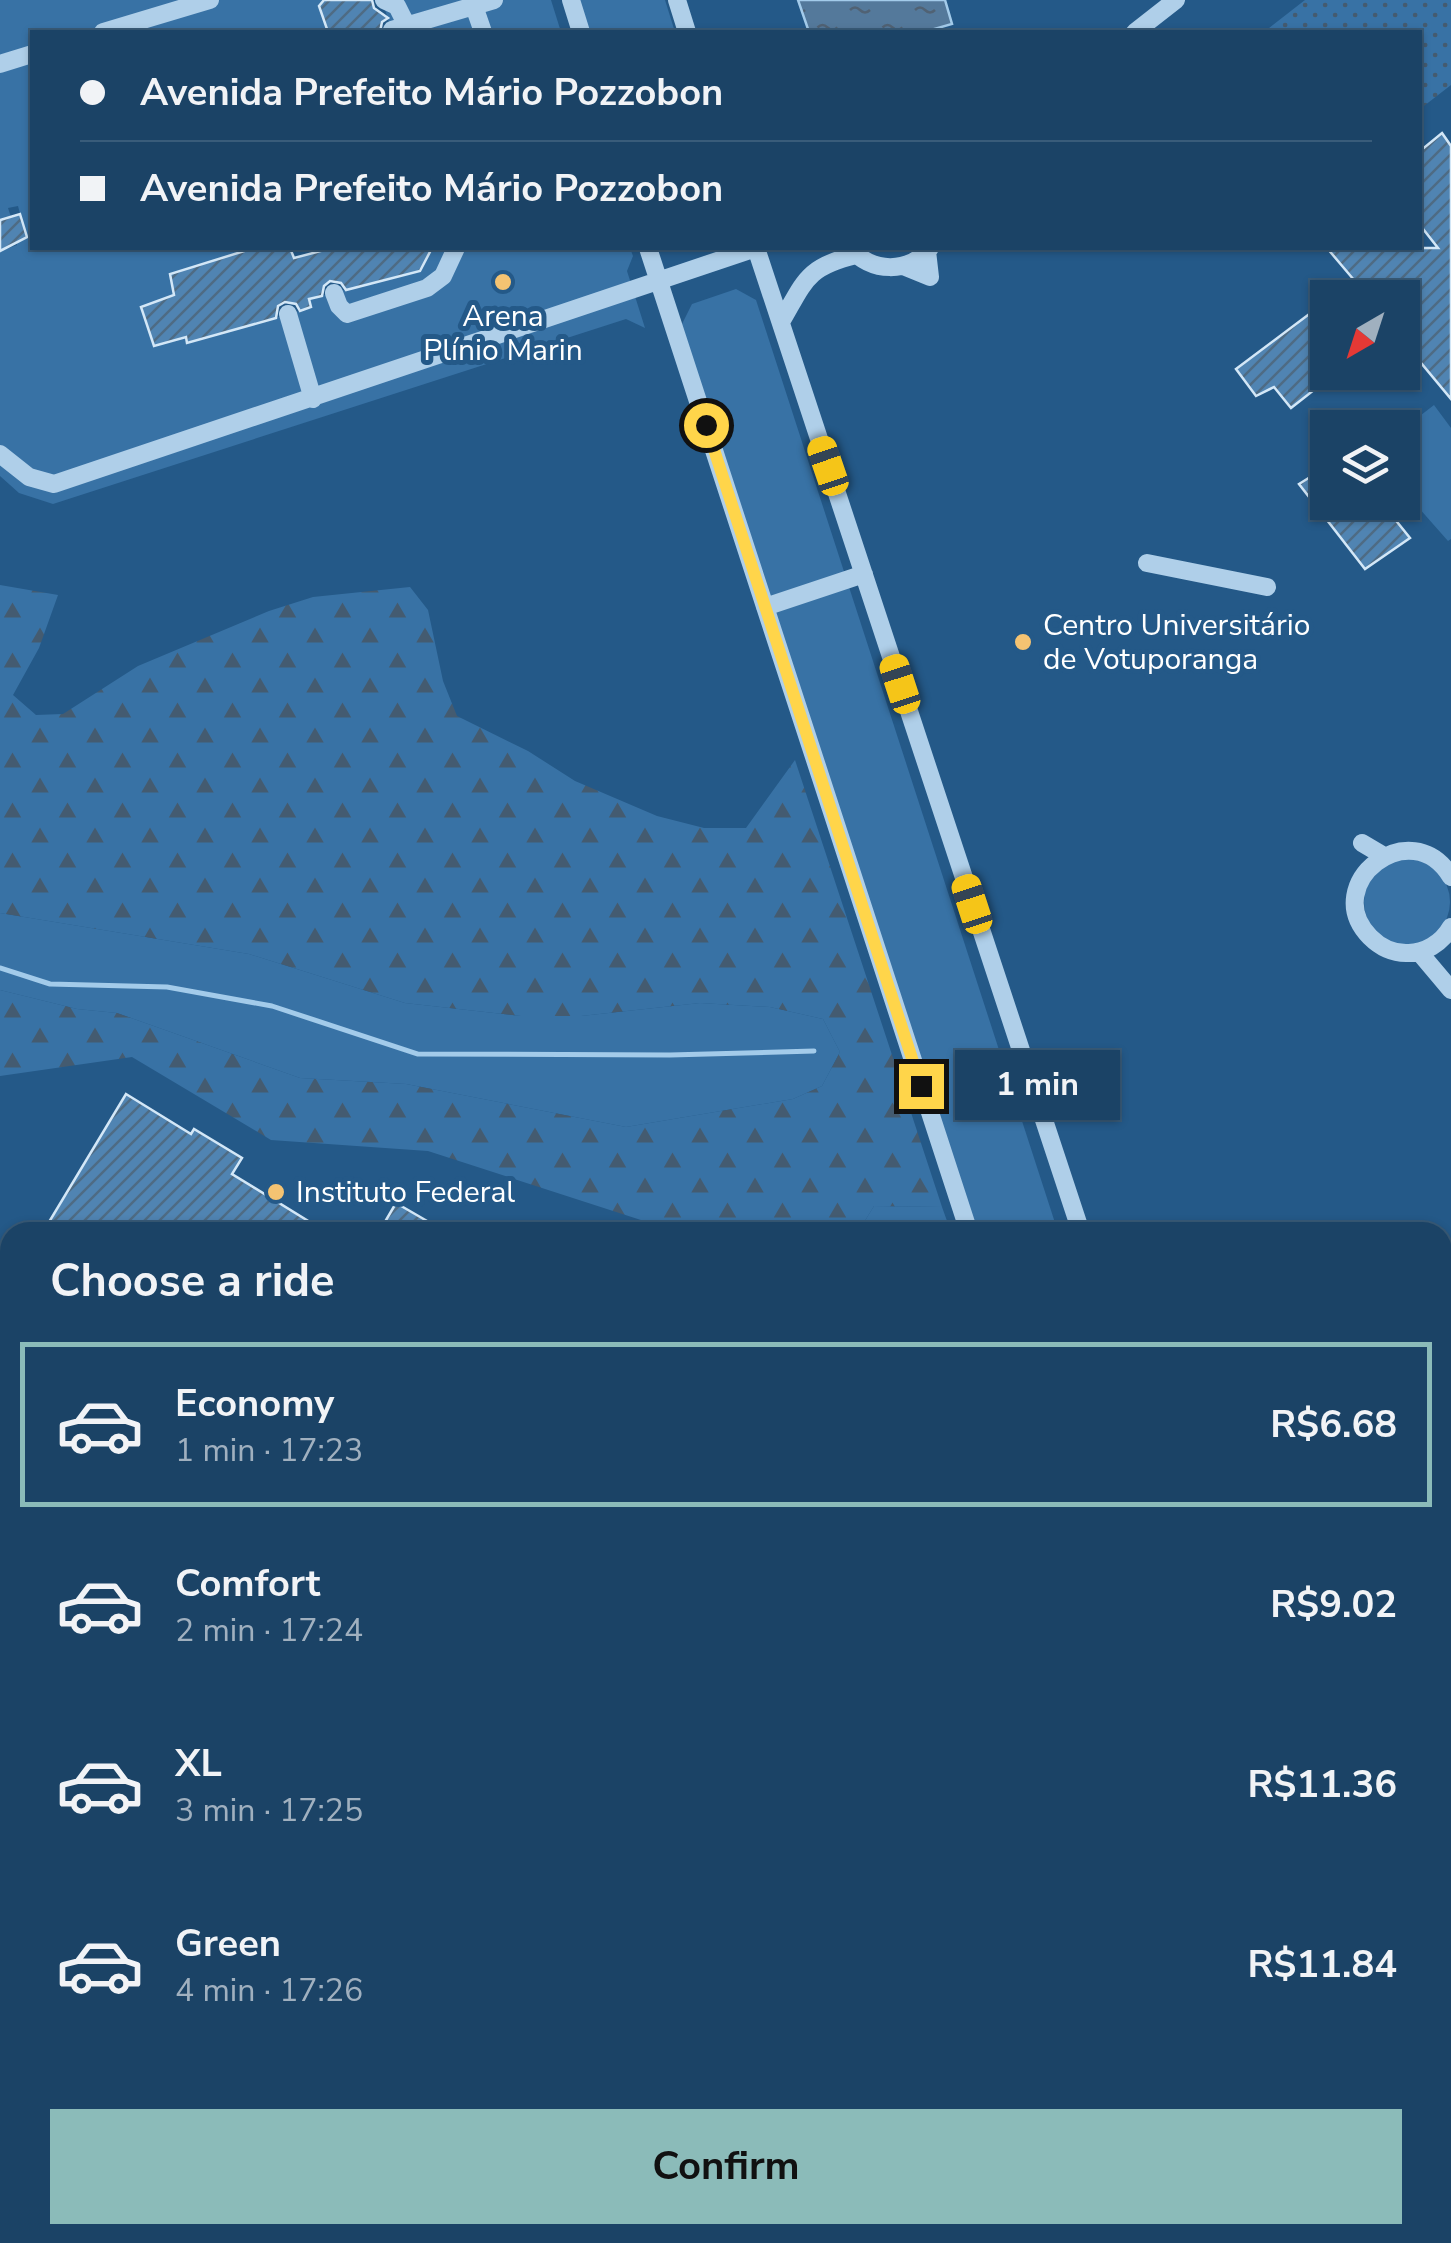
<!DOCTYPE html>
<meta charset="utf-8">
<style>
body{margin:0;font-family:"Nunito Sans",sans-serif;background:#284e6f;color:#f1f3f6;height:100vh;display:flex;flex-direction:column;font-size:38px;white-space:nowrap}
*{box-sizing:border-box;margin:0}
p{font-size:32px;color:#a0b0bf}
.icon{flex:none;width:55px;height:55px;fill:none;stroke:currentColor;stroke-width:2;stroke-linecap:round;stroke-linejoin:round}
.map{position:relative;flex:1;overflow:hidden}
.details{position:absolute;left:0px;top:1222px;width:1452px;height:1022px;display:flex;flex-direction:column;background:#1b4366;border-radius:30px 30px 0 0;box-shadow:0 2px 8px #0004,0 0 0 2px #395c7a}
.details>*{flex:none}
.top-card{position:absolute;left:30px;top:30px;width:1392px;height:220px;border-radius:0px;box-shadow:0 2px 8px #0004,0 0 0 2px #395c7a;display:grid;align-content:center;height:220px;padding:0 50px;background:#1b4366}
.needle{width:65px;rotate:219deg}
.fabs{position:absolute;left:1310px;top:280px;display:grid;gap:20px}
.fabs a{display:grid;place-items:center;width:110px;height:110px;border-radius:0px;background:#1b4366;box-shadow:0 2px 8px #0004,0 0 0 2px #395c7a;font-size:50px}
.end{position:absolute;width:45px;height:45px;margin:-22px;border:12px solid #ffd54a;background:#111;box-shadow:0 0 0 5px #111}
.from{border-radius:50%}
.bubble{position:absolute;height:70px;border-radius:0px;background:#1b4366;box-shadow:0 2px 8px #0004,0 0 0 2px #395c7a;font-size:32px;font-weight:700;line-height:70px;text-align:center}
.car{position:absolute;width:30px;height:60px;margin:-30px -15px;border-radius:12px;box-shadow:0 0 8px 2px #0007;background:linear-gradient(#f5c518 24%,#345 0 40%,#f5c518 0 76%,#345 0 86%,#f5c518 0)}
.top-card b{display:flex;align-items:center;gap:35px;height:95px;font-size:38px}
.top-card b+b{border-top:2px solid #395c7a}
.top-card i{width:25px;height:25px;background:#f1f3f6}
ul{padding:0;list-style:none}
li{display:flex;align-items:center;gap:30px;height:165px;margin:0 20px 15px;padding:0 30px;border:5px solid transparent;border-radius:0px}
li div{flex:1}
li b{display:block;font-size:38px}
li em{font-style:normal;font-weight:700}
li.current{border-color:#8bbbb9}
li>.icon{width:90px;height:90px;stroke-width:1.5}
h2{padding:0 50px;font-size:45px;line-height:120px}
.action{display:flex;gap:20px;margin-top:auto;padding:20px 50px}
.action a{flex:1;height:115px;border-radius:0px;background:#8bbbb9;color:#111;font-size:40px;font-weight:700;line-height:115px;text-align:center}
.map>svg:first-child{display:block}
.green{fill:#3872a5}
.forest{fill:url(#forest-firs)}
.park{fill:url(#park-dots)}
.water{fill:url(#water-ripples);stroke:#a3cbea;stroke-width:2.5}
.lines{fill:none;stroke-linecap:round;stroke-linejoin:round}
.stream{stroke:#a3cbea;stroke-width:5}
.building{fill:url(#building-hatch);stroke:#d3e7f7;stroke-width:2.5}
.minor{stroke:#afcfe9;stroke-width:18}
.major{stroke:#f3f8fe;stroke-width:25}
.route{stroke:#ffd54a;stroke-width:12}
.poi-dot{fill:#f4c372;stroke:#245988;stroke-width:4}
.labels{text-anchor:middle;stroke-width:10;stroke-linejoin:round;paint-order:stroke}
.poi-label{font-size:30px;fill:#fff;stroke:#245988;text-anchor:start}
</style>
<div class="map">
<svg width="1451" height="2243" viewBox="0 0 1451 2243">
<defs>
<pattern id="forest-firs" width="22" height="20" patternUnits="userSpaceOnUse" patternTransform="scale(2.5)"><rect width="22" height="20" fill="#3872a5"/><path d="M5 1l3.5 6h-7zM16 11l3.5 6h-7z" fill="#445b70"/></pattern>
<pattern id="park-dots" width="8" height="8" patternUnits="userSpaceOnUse" patternTransform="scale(2.5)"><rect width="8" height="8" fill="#3872a5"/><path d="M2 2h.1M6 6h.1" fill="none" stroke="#445b70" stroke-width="1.8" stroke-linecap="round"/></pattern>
<pattern id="water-ripples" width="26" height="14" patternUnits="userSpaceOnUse" patternTransform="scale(2.5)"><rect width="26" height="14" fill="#54799b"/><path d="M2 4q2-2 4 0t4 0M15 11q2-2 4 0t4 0" fill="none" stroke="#506274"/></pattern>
<pattern id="building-hatch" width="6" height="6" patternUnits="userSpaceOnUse" patternTransform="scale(2.5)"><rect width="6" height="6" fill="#5084b2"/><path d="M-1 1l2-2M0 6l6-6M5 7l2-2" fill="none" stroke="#4e6b84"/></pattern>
</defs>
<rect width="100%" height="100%" fill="#245988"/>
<!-- green -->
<path class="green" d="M0,0H324L319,6L328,32H32V248H254L171,274L188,343L310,308L309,299L420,271L432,248H630L633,256L627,271L645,328L626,319L53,504L19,493L0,476V251L17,245V240L26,237L18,206L8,208L11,217L0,220Z
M382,0H551L561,32H392Z
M578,0H665L675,32H588Z
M736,289L756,300L1058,1232H976L681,326L692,304Z
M1434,405L1451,428V539L1448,541L1403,490V429Z
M1364 902a43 43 0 1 1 86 0a43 43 0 1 1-86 0Z
M0,913L249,954L405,1003L521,1016H581L700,1003L770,1007L823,1019L840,1052L822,1086L793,1099L626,1127L406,1084L300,1078L117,1013L77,1009L0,990Z
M874,1206L942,1207L951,1232H858Z
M1442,1446L1451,1455V1798L1444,1800Z"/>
<!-- forest -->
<path class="forest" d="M0,585L58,595L39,648L13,695L36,715L63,714L138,666L269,611L313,597L410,587L428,610L443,681L457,716L528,751L575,781L657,816L704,828H746L795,760L942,1207L874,1206L858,1232H678L428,1151L271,1140L132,1057L0,1076V990L77,1009L117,1013L300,1078L406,1084L626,1127L793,1099L822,1086L840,1052L823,1019L770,1007L700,1003L581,1016H521L405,1003L249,954L0,913Z"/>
<!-- park -->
<path class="park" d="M1305,0H1451V85L1420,109V32H1264Z"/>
<!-- water -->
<path class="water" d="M945,0L952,24L924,32H809L798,0Z"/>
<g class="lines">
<!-- stream -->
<path class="stream" d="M0,968L50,984L167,987L272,1006L418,1054L670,1055L814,1051"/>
</g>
<!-- building -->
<path class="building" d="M324,0H372L374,8L388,18L382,22L380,32H328L319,6Z
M1442,133L1451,146V399L1402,340V298H1331L1354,280L1327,248H1438L1420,225V151Z
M20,214L27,237L0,251V220Z
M254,248H290L294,258L332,248H432L420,271L346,290L341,283L330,281L324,286L322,296L309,299L311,307L300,311L296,304L285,302L278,306L276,318L187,343L186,337L154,346L141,307L174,295L170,274Z
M1328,300V379L1291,408L1274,387L1256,396L1236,369Z
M1328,466V502H1381L1410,538L1365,569L1299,484Z
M126,1094L191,1134L194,1129L242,1158L232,1174L326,1232H43Z
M396,1203L446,1232H379Z"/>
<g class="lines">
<!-- minor -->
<path class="minor" d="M384,0L397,6L410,32
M571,0L581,32
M677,0L687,32
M474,6L483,32
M392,30L494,0
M103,32L210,0
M1135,32L1176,0
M0,64L32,54
M648,248L969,1232
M756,248L1081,1232
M850,248C872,273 908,274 930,248
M903,266L930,277L927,251
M334,293L339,306L347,314L427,288L443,276L456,248
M288,314L313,399
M781,322C805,281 806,267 856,255
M0,454L29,477L54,484L756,248
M1147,563L1267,587
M765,607L864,574
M1362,843L1384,856
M1451,877C1412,811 1318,884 1370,937C1380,947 1392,953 1406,953C1424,954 1442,943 1451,927
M1419,952L1451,990
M1442,1292L1451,1294
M0,1327L10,1311
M1442,1421L1451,1430
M0,1673L10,1679
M1442,1813L1451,1818
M0,1917L10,1901
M0,2007L10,2013
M397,2235L411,2243
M978,2235L991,2243
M1327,2235L1330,2243
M1373,2235L1376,2243
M153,2243L157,2235
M495,2243L500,2235
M829,2243L834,2235
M1171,2243L1176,2235"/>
<!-- major -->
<path class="major" d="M0,1302L10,1308
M0,1349L10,1355
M1442,2132L1451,2136
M1442,2179L1451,2184"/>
</g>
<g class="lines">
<!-- route -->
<path class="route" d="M706,425L921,1086"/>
</g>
<!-- markers -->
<g class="poi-dot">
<circle cx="503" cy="282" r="10"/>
<circle cx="1023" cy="642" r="10"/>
<circle cx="276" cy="1192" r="10"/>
</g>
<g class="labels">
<!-- poi labels -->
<g class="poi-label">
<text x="503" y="326" text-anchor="middle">Arena<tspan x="503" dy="34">Plínio Marin</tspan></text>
<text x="1043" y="635">Centro Universitário<tspan x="1043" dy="34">de Votuporanga</tspan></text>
<text x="296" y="1202">Instituto Federal</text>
</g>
</g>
</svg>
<div class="fabs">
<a><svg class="needle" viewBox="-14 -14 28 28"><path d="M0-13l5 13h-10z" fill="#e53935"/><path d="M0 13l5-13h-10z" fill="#a0b0bf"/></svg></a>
<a><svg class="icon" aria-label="layers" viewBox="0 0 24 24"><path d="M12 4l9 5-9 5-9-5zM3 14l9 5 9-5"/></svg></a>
</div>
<i class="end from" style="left:706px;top:425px"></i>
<i class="end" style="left:921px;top:1086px"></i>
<div class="bubble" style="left:955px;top:1050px;width:165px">1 min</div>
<i class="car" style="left:828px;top:466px;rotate:341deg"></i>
<i class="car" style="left:900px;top:684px;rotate:342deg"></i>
<i class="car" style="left:972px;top:904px;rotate:342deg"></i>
<div class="top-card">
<b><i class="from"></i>Avenida Prefeito Mário Pozzobon</b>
<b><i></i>Avenida Prefeito Mário Pozzobon</b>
</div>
<section class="details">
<h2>Choose a ride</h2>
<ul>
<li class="current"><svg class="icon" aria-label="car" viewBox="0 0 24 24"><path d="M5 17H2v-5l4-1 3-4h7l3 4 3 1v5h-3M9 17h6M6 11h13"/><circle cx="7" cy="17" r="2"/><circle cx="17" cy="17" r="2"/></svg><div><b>Economy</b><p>1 min · 17:23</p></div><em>R$6.68</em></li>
<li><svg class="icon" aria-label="car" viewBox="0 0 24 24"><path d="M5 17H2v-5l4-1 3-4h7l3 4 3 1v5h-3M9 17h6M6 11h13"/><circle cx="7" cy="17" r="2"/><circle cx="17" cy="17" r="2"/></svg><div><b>Comfort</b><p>2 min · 17:24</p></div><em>R$9.02</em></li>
<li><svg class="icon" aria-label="car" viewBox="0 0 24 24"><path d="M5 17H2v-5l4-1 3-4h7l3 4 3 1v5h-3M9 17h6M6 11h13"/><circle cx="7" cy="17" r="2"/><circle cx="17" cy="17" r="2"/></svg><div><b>XL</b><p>3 min · 17:25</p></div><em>R$11.36</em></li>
<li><svg class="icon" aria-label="car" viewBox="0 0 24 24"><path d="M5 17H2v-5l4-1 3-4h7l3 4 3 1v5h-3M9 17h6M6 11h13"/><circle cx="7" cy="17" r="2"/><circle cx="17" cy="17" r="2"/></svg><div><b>Green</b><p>4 min · 17:26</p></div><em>R$11.84</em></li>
</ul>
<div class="action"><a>Confirm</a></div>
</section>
</div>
